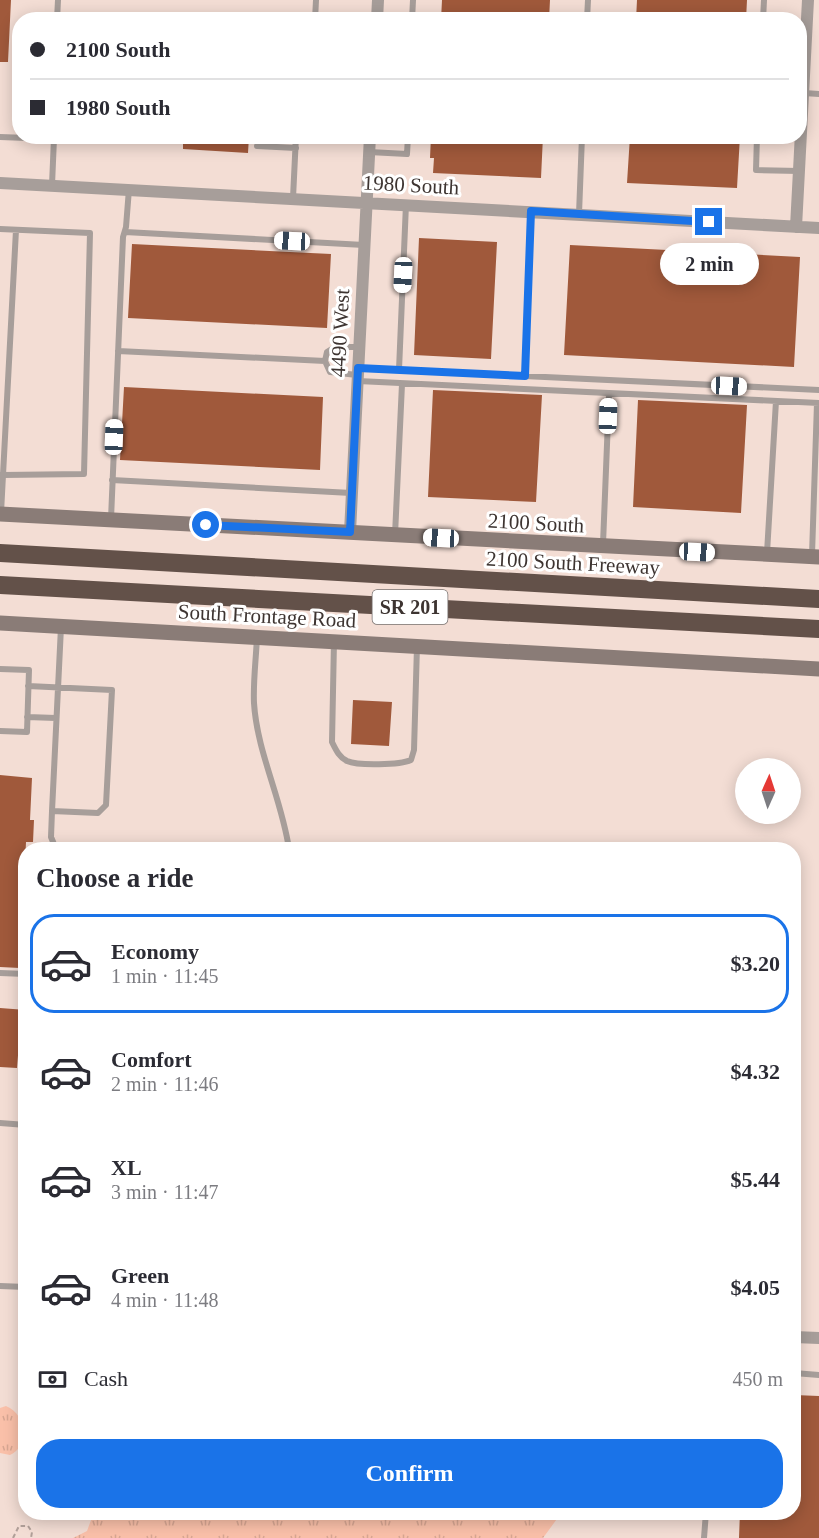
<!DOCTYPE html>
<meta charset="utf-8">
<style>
body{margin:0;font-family:Georgia,serif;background:#f2f2f3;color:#2b2b33;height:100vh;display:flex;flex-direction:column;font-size:22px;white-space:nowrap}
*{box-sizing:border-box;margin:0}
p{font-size:20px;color:#7c7c81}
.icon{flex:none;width:33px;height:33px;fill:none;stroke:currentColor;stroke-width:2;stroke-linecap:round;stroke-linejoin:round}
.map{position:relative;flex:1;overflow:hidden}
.sheet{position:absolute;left:18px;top:842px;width:783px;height:678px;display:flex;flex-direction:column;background:#fff;border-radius:24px;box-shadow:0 3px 15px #0003}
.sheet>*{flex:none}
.top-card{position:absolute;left:12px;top:12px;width:795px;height:132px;border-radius:24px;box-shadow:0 3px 15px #0003;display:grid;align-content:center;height:132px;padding:0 18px;background:#fff}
.needle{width:39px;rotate:3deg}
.fabs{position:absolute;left:735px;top:758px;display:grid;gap:12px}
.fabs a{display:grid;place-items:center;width:66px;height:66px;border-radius:50%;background:#fff;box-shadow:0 3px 15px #0003;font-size:30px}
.end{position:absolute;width:27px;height:27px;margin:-14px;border:8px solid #1a73e8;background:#fff;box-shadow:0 0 0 3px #fff}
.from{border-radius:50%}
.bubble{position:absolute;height:42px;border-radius:21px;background:#fff;box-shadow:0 3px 15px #0003;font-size:20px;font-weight:700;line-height:42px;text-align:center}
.car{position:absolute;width:18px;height:36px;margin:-18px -9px;border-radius:8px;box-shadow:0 0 4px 2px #0007;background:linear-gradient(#fff 24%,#345 0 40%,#fff 0 76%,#345 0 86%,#fff 0)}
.top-card b{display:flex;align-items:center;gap:21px;height:57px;font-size:22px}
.top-card b+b{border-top:2px solid #e1e1e2}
.top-card i{width:15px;height:15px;background:#2b2b33}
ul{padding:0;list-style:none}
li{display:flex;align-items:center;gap:18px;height:99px;margin:0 12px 9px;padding:0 6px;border:3px solid transparent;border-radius:24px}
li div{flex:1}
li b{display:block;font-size:22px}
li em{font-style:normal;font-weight:700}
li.selected{border-color:#1a73e8}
li>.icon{width:54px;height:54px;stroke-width:1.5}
h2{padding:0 18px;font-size:27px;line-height:72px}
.pay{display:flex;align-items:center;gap:15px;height:66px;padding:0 18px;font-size:22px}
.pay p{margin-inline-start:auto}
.cta{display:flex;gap:12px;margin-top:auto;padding:12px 18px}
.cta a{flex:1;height:69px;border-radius:24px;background:#1a73e8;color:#fff;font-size:24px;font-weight:700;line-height:69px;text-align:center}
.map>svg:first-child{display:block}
.grass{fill:url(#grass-tufts)}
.building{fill:#a0593b}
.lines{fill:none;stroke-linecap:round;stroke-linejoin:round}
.path{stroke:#b09f98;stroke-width:2;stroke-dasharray:4.5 3;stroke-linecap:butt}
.lane{stroke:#a79e9a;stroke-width:6}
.street{stroke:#a79e9a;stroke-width:12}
.secondary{stroke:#8a7c77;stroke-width:15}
.highway{stroke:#635149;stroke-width:18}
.route{stroke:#1a73e8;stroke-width:8}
.labels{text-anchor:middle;stroke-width:6;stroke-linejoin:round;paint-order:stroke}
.shield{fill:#fff;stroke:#77716f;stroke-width:1.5}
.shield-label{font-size:20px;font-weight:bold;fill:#3d3431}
.street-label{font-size:21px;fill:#3d3431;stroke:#fff}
</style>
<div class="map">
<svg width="819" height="1538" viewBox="0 0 819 1538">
<defs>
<pattern id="grass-tufts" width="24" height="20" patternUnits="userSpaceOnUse" patternTransform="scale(1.5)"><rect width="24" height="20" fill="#fac0a9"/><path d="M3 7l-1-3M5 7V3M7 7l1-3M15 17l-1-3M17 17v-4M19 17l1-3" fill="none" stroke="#d7a692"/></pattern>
</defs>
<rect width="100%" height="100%" fill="#f3ddd4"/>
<!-- grass -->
<path class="grass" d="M6,1406C26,1414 31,1445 10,1455L0,1453V1408Z
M94,1512H562L543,1538H73L87,1531Z"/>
<!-- building -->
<path class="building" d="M0,0H11L8,62H0Z
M442,0H550L549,20H441Z
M637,0H747L746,20H636Z
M183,136H249L248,153L183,149Z
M431,136H543L541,178L433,173L434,158H430Z
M630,136H740L737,188L627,183Z
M419,238L497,242L491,359L414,355Z
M132,244L331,254L327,328L128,318Z
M570,245L800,257L794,367L564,355Z
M124,387L323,397L320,470L120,460Z
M433,390L542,395L536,502L428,497Z
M638,400L747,405L741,513L633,507Z
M353,700L392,702L389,746L351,744Z
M0,775L32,778L30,820H34L33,842H26L20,968L0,967Z
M0,1008L26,1010V1044L19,1043L17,1068L0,1067Z
M794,1395L819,1396V1538H739L740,1512H794Z"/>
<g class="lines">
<!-- path -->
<path class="path" d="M13,1538L19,1526H28L32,1532L31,1538"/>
<!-- lane -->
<path class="lane" d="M57,20L58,0
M315,20L316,0
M412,20L413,0
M587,20L588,0
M763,20L764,0
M804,93L819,94
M757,136L756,170L799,171
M0,137L54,139
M257,146L296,148
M369,152L407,154L408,136
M52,185L54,138
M293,198L296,136
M579,214L582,136
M0,229L90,233L84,474L3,475L16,230
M125,232L364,245
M118,351L325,361
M358,368L819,390
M399,370L406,204
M357,375L330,372L325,361L327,352L335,347H359
M525,376L531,212
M358,381L819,403
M1,475H3L1,513
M112,480L351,493
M111,519L123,237L126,227L129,189
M395,535L402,384
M603,544L609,395
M767,553L776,401
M812,555L817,403
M257,637C256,659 253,682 254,703C257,752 282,800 289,849
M334,641L332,742C336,750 339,757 347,761C358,766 400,765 411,760L414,750L417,646
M0,669L29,670L27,732L0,731
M28,686L112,690L106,805L98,813L52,811L61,627
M27,717L56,718
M52,811L51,837L56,849
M0,973L26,974
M0,1123L26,1125
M0,1286L26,1287
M794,1373L819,1375
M704,1538L706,1512"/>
<!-- street -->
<path class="street" d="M377,20L378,0
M0,183L819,228
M796,227L808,0
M350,532L370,136
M794,1337L819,1338"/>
<!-- secondary -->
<path class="secondary" d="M0,514L819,557
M0,623L819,669"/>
<!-- highway -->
<path class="highway" d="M0,553L819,599
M0,585L819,629"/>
</g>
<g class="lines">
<!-- route -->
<path class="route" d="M206,525L350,532L358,368L525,376L531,211L709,222"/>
</g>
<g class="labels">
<!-- shield labels -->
<rect class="shield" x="372.5" y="590" width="75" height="34" rx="4.5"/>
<g class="shield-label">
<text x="410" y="614">SR 201</text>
</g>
<!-- street labels -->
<g class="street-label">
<text transform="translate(411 185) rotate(3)" y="7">1980 South</text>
<text transform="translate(340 333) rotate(-87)" y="7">4490 West</text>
<text transform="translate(536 523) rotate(3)" y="7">2100 South</text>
<text transform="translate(573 563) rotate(3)" y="7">2100 South Freeway</text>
<text transform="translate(267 616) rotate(3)" y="7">South Frontage Road</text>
</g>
</g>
</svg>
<div class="fabs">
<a><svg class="needle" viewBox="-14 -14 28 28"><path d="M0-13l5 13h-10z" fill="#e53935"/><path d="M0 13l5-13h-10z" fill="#7c7c81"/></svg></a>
</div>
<i class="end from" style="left:206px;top:525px"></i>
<i class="end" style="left:709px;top:222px"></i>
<div class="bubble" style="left:660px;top:243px;width:99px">2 min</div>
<i class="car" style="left:292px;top:241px;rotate:273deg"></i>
<i class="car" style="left:403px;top:275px;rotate:183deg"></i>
<i class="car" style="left:729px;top:386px;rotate:93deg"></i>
<i class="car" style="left:608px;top:416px;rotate:2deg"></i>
<i class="car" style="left:114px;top:437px;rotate:2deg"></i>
<i class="car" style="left:441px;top:538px;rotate:273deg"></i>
<i class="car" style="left:697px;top:552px;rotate:93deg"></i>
<div class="top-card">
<b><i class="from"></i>2100 South</b>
<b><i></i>1980 South</b>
</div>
<section class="sheet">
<h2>Choose a ride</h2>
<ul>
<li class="selected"><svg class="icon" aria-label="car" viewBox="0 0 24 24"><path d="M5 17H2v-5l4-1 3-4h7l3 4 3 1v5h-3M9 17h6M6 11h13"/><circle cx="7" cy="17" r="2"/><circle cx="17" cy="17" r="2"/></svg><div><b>Economy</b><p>1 min · 11:45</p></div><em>$3.20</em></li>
<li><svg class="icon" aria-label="car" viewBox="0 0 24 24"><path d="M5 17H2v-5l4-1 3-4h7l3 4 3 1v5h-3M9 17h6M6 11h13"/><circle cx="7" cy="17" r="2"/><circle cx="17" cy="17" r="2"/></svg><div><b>Comfort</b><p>2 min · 11:46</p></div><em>$4.32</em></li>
<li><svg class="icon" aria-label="car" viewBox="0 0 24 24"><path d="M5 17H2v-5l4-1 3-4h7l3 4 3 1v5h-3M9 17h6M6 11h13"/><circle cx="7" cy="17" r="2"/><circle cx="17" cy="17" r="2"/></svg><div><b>XL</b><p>3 min · 11:47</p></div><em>$5.44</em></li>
<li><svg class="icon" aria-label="car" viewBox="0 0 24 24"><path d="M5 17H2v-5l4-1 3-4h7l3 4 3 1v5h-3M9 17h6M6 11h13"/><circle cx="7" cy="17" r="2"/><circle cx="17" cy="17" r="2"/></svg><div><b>Green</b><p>4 min · 11:48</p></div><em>$4.05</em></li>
</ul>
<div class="pay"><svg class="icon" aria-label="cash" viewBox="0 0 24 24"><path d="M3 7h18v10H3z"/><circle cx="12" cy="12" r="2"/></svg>Cash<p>450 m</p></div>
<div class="cta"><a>Confirm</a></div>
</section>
</div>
